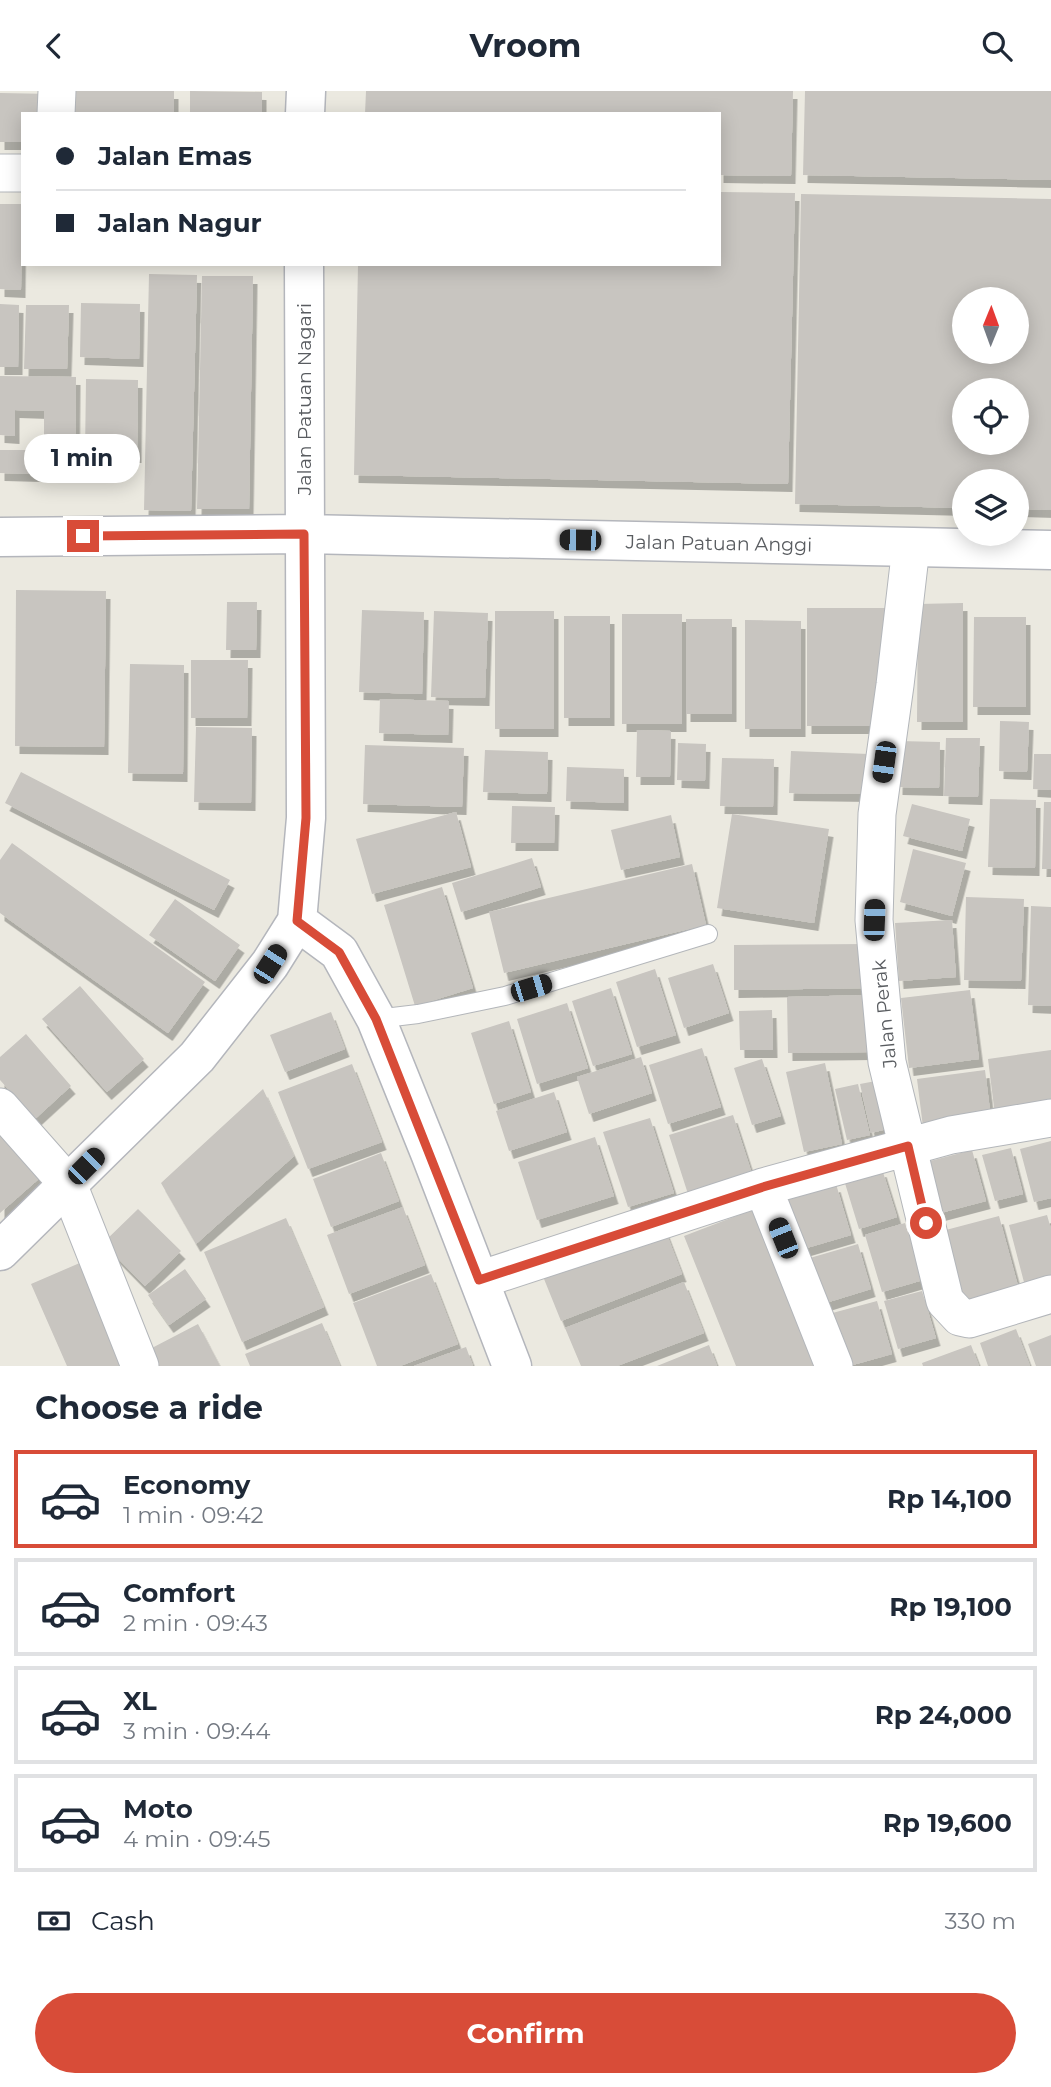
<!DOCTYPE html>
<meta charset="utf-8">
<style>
body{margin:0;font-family:Montserrat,sans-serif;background:#f6f6f7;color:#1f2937;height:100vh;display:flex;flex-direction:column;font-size:26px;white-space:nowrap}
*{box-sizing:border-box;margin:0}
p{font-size:23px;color:#747a83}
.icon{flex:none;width:38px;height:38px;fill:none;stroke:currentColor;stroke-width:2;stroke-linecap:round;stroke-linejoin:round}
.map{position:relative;height:1275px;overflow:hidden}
.panel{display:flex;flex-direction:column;background:#fff;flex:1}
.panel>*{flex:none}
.hud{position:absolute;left:21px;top:21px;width:700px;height:154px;border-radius:0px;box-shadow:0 4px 18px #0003;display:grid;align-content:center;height:154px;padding:0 35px;background:#fff}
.needle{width:46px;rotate:1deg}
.fabs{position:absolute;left:952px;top:196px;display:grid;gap:14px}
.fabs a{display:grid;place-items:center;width:77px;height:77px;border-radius:50%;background:#fff;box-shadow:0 4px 18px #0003;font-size:35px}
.end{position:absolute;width:32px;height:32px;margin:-16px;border:9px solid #d84c38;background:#fff;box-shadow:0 0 0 4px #fff}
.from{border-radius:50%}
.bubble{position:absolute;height:49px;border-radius:24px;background:#fff;box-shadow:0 4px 18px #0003;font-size:23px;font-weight:700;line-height:49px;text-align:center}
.car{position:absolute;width:21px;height:42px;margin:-21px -10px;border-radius:9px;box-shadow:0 0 5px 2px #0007;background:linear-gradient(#222 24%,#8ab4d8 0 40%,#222 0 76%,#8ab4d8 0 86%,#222 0)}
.hud b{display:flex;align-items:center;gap:24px;height:66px;font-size:26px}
.hud b+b{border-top:2px solid #e0e1e3}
.hud i{width:18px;height:18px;background:#1f2937}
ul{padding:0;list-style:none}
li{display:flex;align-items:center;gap:21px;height:98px;margin:0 14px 10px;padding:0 21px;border:4px solid #e0e1e3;border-radius:0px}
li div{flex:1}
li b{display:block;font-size:26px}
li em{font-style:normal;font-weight:700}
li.selected{border-color:#d84c38}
li>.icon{width:63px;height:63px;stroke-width:1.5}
h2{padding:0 35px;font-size:32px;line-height:84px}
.pay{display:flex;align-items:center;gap:18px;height:77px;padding:0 35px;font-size:26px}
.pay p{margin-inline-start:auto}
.action{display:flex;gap:14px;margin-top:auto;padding:14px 35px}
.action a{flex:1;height:80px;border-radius:42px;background:#d84c38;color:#fff;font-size:28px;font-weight:700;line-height:80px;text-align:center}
header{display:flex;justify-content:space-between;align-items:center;height:91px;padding:0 35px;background:#fff;font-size:32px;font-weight:700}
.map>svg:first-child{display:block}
.building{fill:#c8c5c0;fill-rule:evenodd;filter:url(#shadow)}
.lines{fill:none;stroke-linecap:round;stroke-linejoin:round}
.lane-casing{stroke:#b3b6ba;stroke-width:20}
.street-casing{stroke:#b3b6ba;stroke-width:39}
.secondary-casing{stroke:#b4b6bc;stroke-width:41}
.lane{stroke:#fff;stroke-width:18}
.street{stroke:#fff;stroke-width:37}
.secondary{stroke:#fff;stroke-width:38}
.route{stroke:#d84c38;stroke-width:9}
.labels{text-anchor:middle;stroke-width:5;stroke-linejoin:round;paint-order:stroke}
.street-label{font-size:19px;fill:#595c60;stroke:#fff}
</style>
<header><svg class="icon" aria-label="back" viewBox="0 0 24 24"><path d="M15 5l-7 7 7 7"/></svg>Vroom<svg class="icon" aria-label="search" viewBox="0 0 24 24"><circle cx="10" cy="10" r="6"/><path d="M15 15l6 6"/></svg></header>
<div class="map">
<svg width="1051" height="1275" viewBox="0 0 1051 1275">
<defs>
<filter id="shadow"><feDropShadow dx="4.5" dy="8" stdDeviation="0" flood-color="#0004"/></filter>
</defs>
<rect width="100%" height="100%" fill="#ebe9e0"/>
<!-- building -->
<path class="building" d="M75,0H174V23H75Z
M190,0L262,1V23H190Z
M366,0H793L791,85L719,84V23H365Z
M805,0H1051V89L803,84Z
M0,2L53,3V23H23V51H0Z
M719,101L795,102L788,393L354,384L358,173H719Z
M801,103L1051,108V419L1017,418V390H964V417L795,413ZM964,208H1017V261H964ZM964,299H1017V352H964Z
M0,113H22L21,199L0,198Z
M149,183L197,184L191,420L144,419Z
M202,185H253L249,418H197Z
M81,212L140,213L139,268L80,266Z
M0,213L19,214L18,276H0Z
M26,214H69L67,278H24Z
M0,285L76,286L75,384L0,382V359H44V320L15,319V345L0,344Z
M86,288L138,289L137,364L85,363Z
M16,499L106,500L104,656L15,655Z
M227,511H257L256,559H226Z
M963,512V631H917L918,513Z
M807,517H888V635H807Z
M362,519L424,521L422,603L359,601Z
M434,520L488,522L485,607L431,606Z
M495,520H554V638H495Z
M622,523H682V633H622Z
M564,525H610V627H564Z
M974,526H1026V616H973Z
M686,528H732V623H686Z
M745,529L801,530V638H745Z
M191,569H248L247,627H191Z
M130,573L184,574L183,683L128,682Z
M380,608L449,610L448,644L379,642Z
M1000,630L1029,631L1027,681L999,680Z
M196,636L252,637L251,712L194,711Z
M637,639L671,640L670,686H636Z
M946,647H980L978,706L944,705Z
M899,650L940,651L939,697L898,696Z
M678,652L706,653L705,690L677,689Z
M365,654L464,657L462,716L363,713Z
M485,659L548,661L547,703L483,701Z
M791,660L869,663L868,703L789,702Z
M1034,663H1051V699L1033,698Z
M722,667L774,668L773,716L720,715Z
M567,676L624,678V712L566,710Z
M21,681L230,789L214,819L5,712Z
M990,708L1036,709L1035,777L988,776Z
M1044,711H1051V778H1042Z
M912,713L970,728L962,760L903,745Z
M512,715L555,716L554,752H511Z
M456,721L471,776L372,803L356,748Z
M732,723L829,738L814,832L717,817Z
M671,724L680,766L621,779L611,739Z
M12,752L205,891L168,942L0,822V769Z
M913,758L966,772L952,825L900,811Z
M532,767L541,796L461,821L452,792Z
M692,773L706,834L504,882L489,821Z
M442,796L473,897L415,915L384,814Z
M966,806L1024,808L1021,890L964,889Z
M175,808L240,854L215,890L149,844Z
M1031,815L1051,816V915L1028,914Z
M952,829L956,886L899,890L895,832Z
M870,853V897L734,899V854Z
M713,873L729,922L684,937L668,887Z
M655,878L676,944L637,956L616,891Z
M80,895L144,968L107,1001L42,928Z
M611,897L632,963L593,975L572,910Z
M970,899L979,968L909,977L901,907Z
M869,904L870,961L788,962L787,906Z
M567,912L588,977L537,993L517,928Z
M772,919L773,959H740L739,920Z
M331,921L345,958L285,981L270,944Z
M509,930L531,1001L494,1013L471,942Z
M26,943L71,995L35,1028L0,989V966Z
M702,957L721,1016L668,1033L649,974Z
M1051,959V1018L995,1024L988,968Z
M641,966L652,1002L589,1023L577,986Z
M762,968L781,1025L752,1034L734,977Z
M825,972L842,1053L804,1061L786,981Z
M352,973L382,1051L308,1078L278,1001Z
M985,979L991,1028L923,1036L917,988Z
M881,989L891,1037L871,1042L860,993Z
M858,993L870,1044L847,1049L835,998Z
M263,998L294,1065L196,1153L161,1092Z
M554,1001L567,1041L509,1060L496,1020Z
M733,1024L752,1083L688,1103L669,1044Z
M650,1027L674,1102L628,1116L603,1041Z
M0,1038L42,1085L0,1122Z
M595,1046L614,1105L537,1129L518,1071Z
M1051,1050V1107L1034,1111L1020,1058Z
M1011,1057L1023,1103L995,1110L982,1064Z
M972,1059L986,1110L933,1124L919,1073Z
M381,1062L399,1110L331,1136L313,1088Z
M882,1078L897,1126L859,1138L844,1089Z
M836,1093L851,1144L793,1161L778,1110Z
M403,1116L425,1174L349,1203L327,1144Z
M757,1117L820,1275H736L684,1145Z
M138,1118L181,1160L145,1195L103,1152Z
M1047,1124L1051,1138V1188L1025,1195L1009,1134Z
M999,1125L1018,1195L961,1210L942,1140Z
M286,1127L324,1216L242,1251L204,1161Z
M905,1132L923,1189L882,1201L865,1144Z
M664,1136L682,1183L561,1230L542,1183Z
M858,1153L871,1198L816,1215L803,1169Z
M89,1168L137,1275H67L31,1193Z
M185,1178L206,1208L169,1234L148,1204Z
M431,1183L458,1253L400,1275H377L353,1212Z
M684,1191L704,1242L617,1275H581L565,1237Z
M922,1200L936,1247L898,1258L884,1210Z
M877,1210L892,1263L849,1275L825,1224Z
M322,1232L340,1275H250L245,1263Z
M198,1233L220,1275H159L150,1258Z
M1016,1238L1030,1275H988L980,1252Z
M1051,1244V1275H1036L1028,1253Z
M709,1254L717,1275H657Z
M971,1254L979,1275H923L922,1272Z
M466,1256L473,1275H414Z"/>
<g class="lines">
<!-- lane casing -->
<g class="lane-casing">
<path id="lane" d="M376,928L418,923L505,905L708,843"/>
</g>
<!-- street casing -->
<g class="street-casing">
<path id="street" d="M56,23L57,0
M0,82H23
M911,456L895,594L877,723L874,829L887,971L945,1210L960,1226L969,1228L1051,1203
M0,1016L68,1093L140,1275
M763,1096L834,1275
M479,1189L763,1096L951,1044L1051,1027"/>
</g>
<!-- secondary casing -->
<g class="secondary-casing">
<path id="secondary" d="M305,23L306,0
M0,446L304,443L1051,459
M297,830L339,861L376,928L430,1062L512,1275
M0,1160L197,966L270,873L297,830L306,727L304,173"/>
</g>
<!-- lane -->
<use href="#lane" class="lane"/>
<!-- street -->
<use href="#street" class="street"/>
<!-- secondary -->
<use href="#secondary" class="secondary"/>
</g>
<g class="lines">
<!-- route -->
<path class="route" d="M83,445L304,443L306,727L297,830L339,861L376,928L479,1189L763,1096L908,1055L926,1132"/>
</g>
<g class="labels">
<!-- street labels -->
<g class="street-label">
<text transform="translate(304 308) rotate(-90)" y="7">Jalan Patuan Nagari</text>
<text transform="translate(719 452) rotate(1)" y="7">Jalan Patuan Anggi</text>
<text transform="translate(884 923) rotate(-96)" y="7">Jalan Perak</text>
</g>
</g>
</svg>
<div class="fabs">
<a><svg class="needle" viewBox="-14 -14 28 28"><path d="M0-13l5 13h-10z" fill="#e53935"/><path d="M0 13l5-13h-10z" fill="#747a83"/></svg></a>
<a><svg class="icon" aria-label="locate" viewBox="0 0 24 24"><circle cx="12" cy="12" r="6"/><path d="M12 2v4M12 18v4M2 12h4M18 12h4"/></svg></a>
<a><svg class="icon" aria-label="layers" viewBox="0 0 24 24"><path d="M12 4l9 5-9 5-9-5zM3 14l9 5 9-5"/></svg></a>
</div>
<i class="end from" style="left:926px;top:1132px"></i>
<i class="end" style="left:83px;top:445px"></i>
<div class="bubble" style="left:24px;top:343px;width:116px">1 min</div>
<i class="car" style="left:580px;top:449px;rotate:271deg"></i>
<i class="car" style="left:884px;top:671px;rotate:188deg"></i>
<i class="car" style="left:874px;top:829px;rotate:2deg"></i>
<i class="car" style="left:270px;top:873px;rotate:33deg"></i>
<i class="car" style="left:531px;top:897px;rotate:73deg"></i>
<i class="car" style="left:86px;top:1075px;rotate:45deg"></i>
<i class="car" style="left:783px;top:1147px;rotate:338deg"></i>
<div class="hud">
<b><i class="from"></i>Jalan Emas</b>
<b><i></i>Jalan Nagur</b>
</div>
</div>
<section class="panel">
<h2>Choose a ride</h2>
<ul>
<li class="selected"><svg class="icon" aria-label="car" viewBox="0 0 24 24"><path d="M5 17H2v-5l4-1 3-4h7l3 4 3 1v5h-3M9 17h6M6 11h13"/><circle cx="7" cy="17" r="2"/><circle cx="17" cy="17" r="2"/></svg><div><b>Economy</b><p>1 min · 09:42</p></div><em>Rp 14,100</em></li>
<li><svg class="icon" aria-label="car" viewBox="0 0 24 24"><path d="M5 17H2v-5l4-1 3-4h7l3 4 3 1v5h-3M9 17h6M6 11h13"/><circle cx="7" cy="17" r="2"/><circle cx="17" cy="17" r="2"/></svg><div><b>Comfort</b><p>2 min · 09:43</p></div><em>Rp 19,100</em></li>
<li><svg class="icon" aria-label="car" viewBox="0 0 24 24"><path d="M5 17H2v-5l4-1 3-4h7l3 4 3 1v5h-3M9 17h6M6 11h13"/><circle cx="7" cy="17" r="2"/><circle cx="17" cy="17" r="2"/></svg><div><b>XL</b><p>3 min · 09:44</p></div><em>Rp 24,000</em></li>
<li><svg class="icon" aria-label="car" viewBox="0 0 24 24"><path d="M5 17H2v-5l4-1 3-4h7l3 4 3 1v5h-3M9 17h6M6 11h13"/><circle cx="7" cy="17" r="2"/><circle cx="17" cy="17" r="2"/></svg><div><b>Moto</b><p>4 min · 09:45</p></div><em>Rp 19,600</em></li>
</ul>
<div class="pay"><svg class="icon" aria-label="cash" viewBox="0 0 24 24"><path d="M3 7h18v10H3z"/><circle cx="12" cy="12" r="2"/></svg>Cash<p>330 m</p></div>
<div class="action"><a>Confirm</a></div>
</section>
